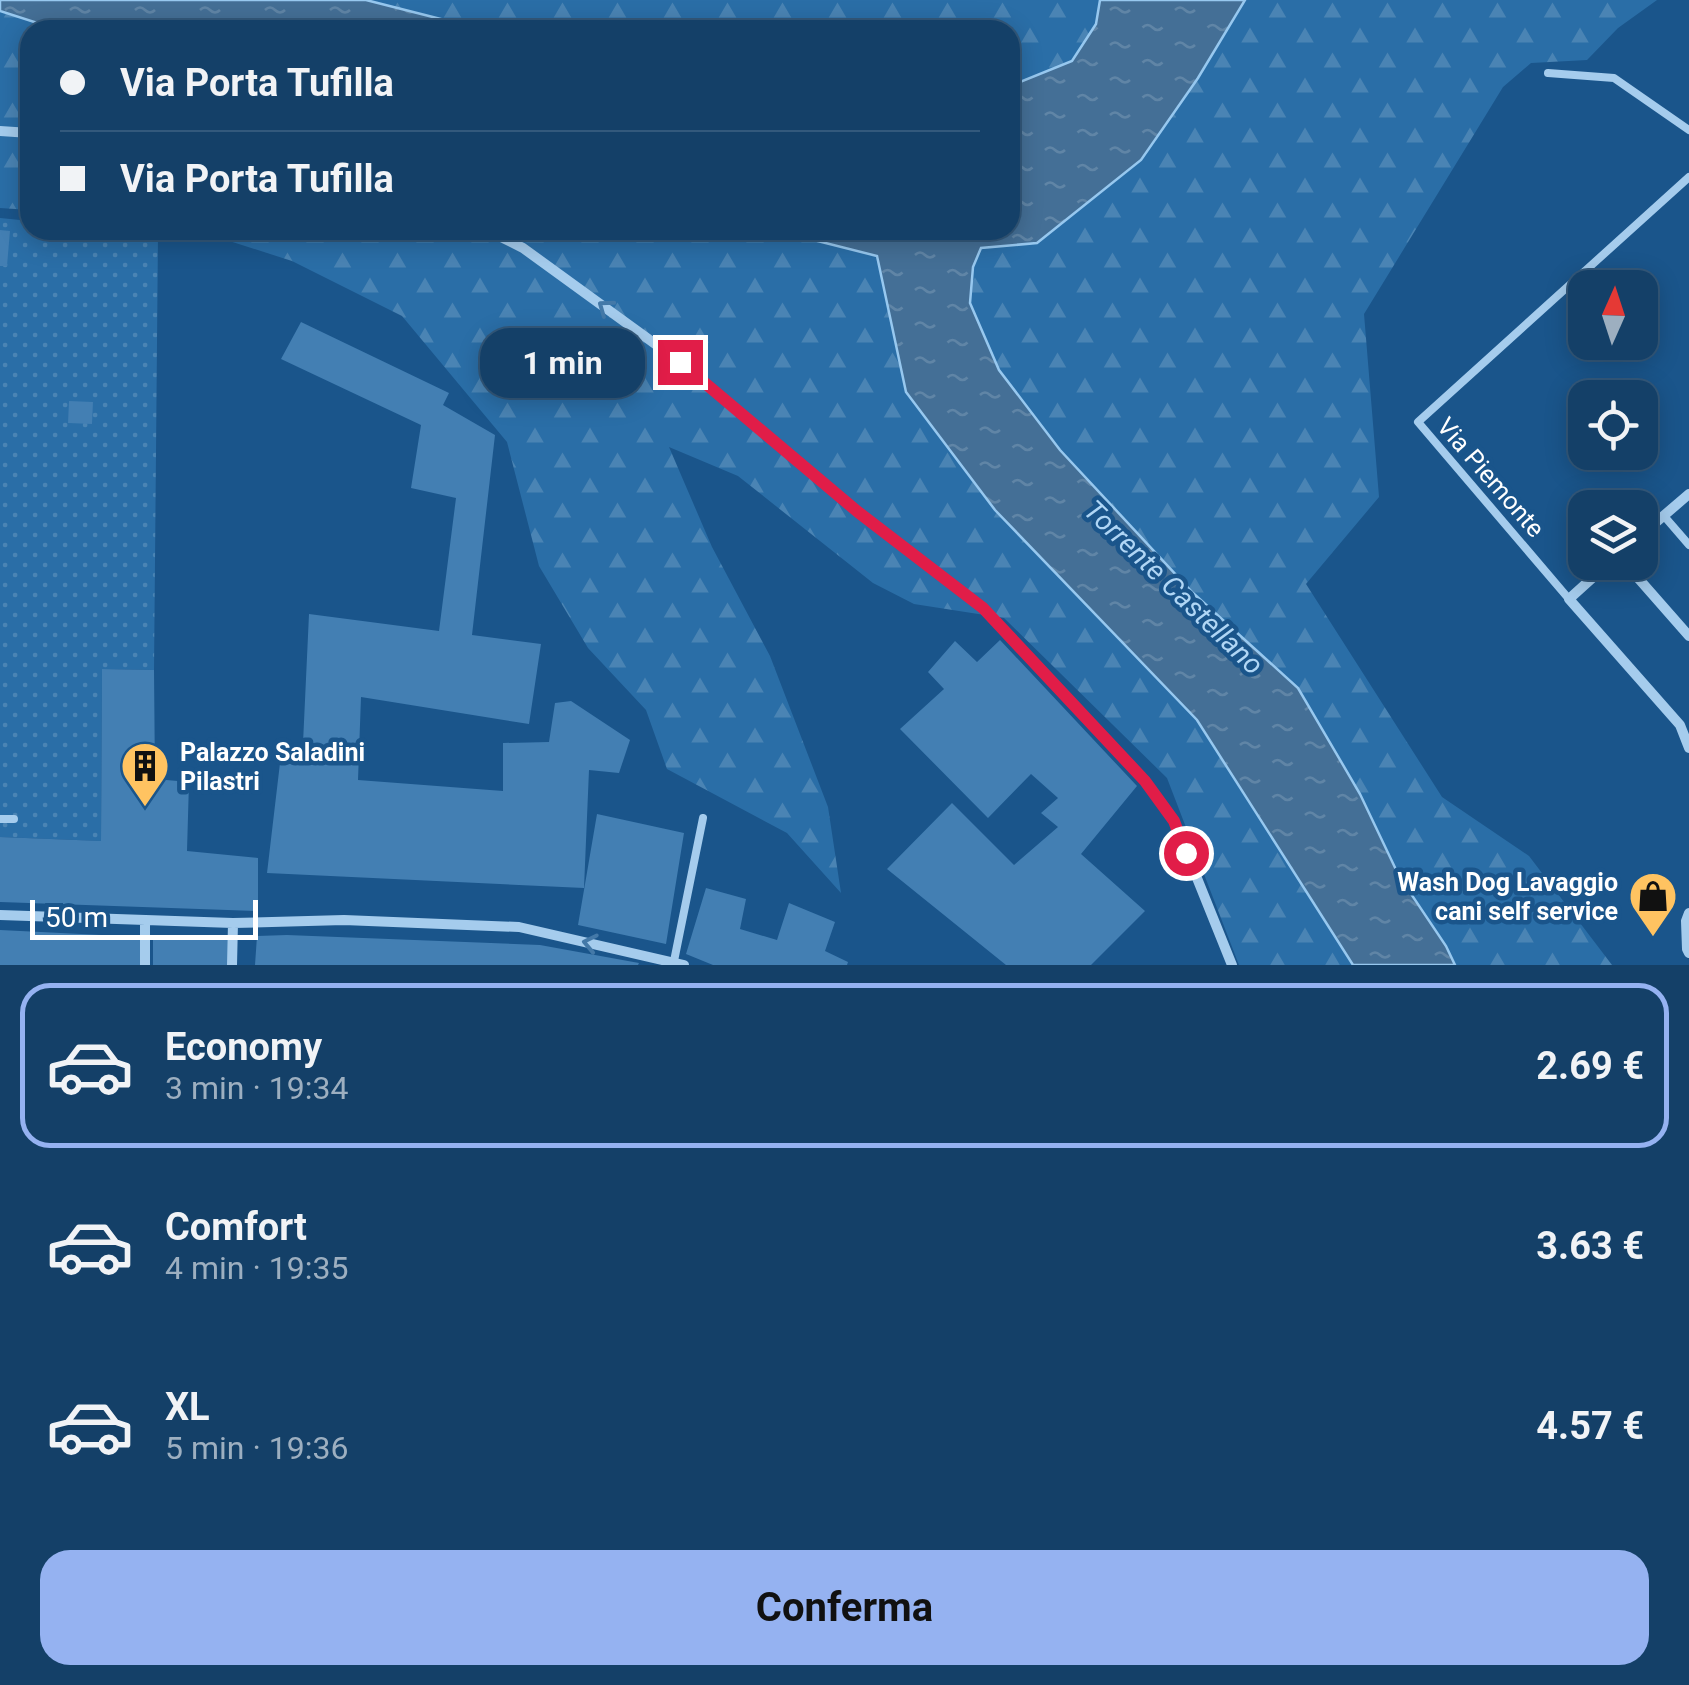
<!DOCTYPE html>
<html lang="it">
<meta charset="utf-8">
<style>
body{margin:0;font-family:Roboto,sans-serif;background:#1d476e;color:#f1f3f6;height:100vh;display:flex;flex-direction:column;font-size:38px;white-space:nowrap}
*{box-sizing:border-box;margin:0}
p{font-size:32px;color:#9dafc0}
.icon{flex:none;width:55px;height:55px;fill:none;stroke:currentColor;stroke-width:2;stroke-linecap:round;stroke-linejoin:round}
.map{position:relative;height:965px;overflow:hidden}
.side{display:flex;flex-direction:column;background:#144068;flex:1}
.side>*{flex:none}
.top-card{position:absolute;left:20px;top:20px;width:1000px;height:220px;border-radius:30px;box-shadow:0 5px 25px #0003,0 0 0 2px #33597c;display:grid;align-content:center;height:220px;padding:0 40px;background:#144068}
.needle{width:65px;rotate:3deg}
.buttons{position:absolute;left:1568px;top:270px;display:grid;gap:20px}
.buttons a{display:grid;place-items:center;width:90px;height:90px;border-radius:20px;background:#144068;box-shadow:0 5px 25px #0003,0 0 0 2px #33597c;font-size:50px}
.scale{position:absolute;left:30px;bottom:25px;width:228px;box-sizing:border-box;padding-left:10px;border:5px solid #fff;border-top:0;font-size:28px;line-height:35px;white-space:nowrap;color:#fff;-webkit-text-stroke:8px #1a558b;paint-order:stroke}
.end{position:absolute;width:45px;height:45px;margin:-22px;border:12px solid #e11d48;background:#fff;box-shadow:0 0 0 5px #fff}
.from{border-radius:50%}
.bubble{position:absolute;height:70px;border-radius:30px;background:#144068;box-shadow:0 5px 25px #0003,0 0 0 2px #33597c;font-size:32px;font-weight:700;line-height:70px;text-align:center}
.top-card b{display:flex;align-items:center;gap:35px;height:95px;font-size:38px}
.top-card b+b{border-top:2px solid #33597c}
.top-card i{width:25px;height:25px;background:#f1f3f6}
ul{padding:18px 0 0;list-style:none}
li{display:flex;align-items:center;gap:30px;height:165px;margin:0 20px 15px;padding:0 20px;border:5px solid transparent;border-radius:30px}
li div{flex:1}
li b{display:block;font-size:38px}
li em{font-style:normal;font-weight:700}
li.active{border-color:#95b2f1}
li>.icon{width:90px;height:90px;stroke-width:1.5}
.action{display:flex;gap:20px;margin-top:auto;padding:20px 40px}
.action a{flex:1;height:115px;border-radius:30px;background:#95b2f1;color:#111;font-size:40px;font-weight:700;line-height:115px;text-align:center}
.map>svg:first-child{display:block}
.forest{fill:url(#forest-firs)}
.garden{fill:url(#garden-dots)}
.water{fill:url(#water-ripples);stroke:#97c8ef;stroke-width:2.5}
.building{fill:#437fb3}
.lines{fill:none;stroke-linecap:round;stroke-linejoin:round}
.lane{stroke:#a5cced;stroke-width:8}
.street{stroke:#a5cced;stroke-width:10}
.oneway{stroke:#4479a8}
.route{stroke:#e11d48;stroke-width:12}
.labels{text-anchor:middle;stroke-width:9;stroke-linejoin:round;paint-order:stroke}
.street-label{font-size:25px;fill:#fff;stroke:#1a558b}
.poi-label{font-size:25px;font-weight:bold;fill:#fff;stroke:#1a558b;text-anchor:start}
.water-label{font-size:28px;font-style:italic;fill:#b0d6f5;stroke:#1a558b}
</style>
<div class="map">
<svg width="1689" height="965" viewBox="0 0 1689 965">
<defs>
<pattern id="forest-firs" width="22" height="20" patternUnits="userSpaceOnUse" patternTransform="scale(2.5)"><rect width="22" height="20" fill="#2a6ea7"/><path d="M5 1l3.5 6h-7zM16 11l3.5 6h-7z" fill="#4a84b4"/></pattern>
<pattern id="garden-dots" width="8" height="8" patternUnits="userSpaceOnUse" patternTransform="scale(2.5)"><rect width="8" height="8" fill="#2a6ea7"/><path d="M2 2h.1M6 6h.1" fill="none" stroke="#4a84b4" stroke-width="1.8" stroke-linecap="round"/></pattern>
<pattern id="water-ripples" width="26" height="14" patternUnits="userSpaceOnUse" patternTransform="scale(2.5)"><rect width="26" height="14" fill="#446f96"/><path d="M2 4q2-2 4 0t4 0M15 11q2-2 4 0t4 0" fill="none" stroke="#6085a6"/></pattern>
</defs>
<rect width="100%" height="100%" fill="#1a558b"/>
<!-- forest -->
<path class="forest" d="M366,0H1100L1096,24L1072,61L1010,86V30H484Z
M1245,0H1657L1618,28L1587,60L1531,63L1503,87L1364,314L1379,497L1306,584L1442,797L1529,856L1612,965H1455L1446,946L1399,876L1298,688L1193,593L1060,450L999,370L970,303L973,267L981,248L1037,243L1141,160L1198,78Z
M0,11L59,30H30V210L0,208Z
M195,230H774L877,256L906,392L995,510L1197,720L1353,965H1239L1167,778L1004,618L914,604L873,583L738,476L669,447L712,547L770,656L828,807L841,893L787,833L667,769L646,710L588,648L539,566L507,442L402,316L292,261Z"/>
<!-- garden -->
<path class="garden" d="M0,218L30,221V230H123L158,233L154,670L102,669L101,841L0,837Z"/>
<!-- water -->
<path class="water" d="M0,0H366L484,30H59L0,11Z
M1100,0H1245L1198,78L1141,160L1037,243L981,248L973,267L970,303L999,370L1060,450L1193,593L1298,688L1360,794L1399,876L1446,946L1455,965H1353L1197,720L995,510L906,392L877,256L774,230H1010V86L1072,61L1096,24Z"/>
<!-- building -->
<path class="building" d="M0,230L10,231L7,266H0Z
M301,322L449,393L443,405L495,435L472,635L541,644L529,724L361,697L358,780L503,791V743L549,742L555,703L571,701L630,740L619,773L589,770L584,888L267,873L280,763L302,765L309,614L439,631L456,498L411,488L421,425L281,359Z
M69,401L93,402L92,424L68,423Z
M1000,640L1137,786L1081,854L1145,911L1091,965H1006L887,869L952,803L1014,865L1058,827L1041,813L1058,798L1031,774L988,818L900,729L944,689L928,672L955,641L977,662Z
M102,669L154,670L155,779L189,782L187,851L258,858V911L0,902V837L101,841Z
M597,814L684,833L666,944L578,925Z
M706,888L746,899L740,929L777,940L789,903L835,922L825,951L848,962L847,965H713L686,954Z
M0,930L142,937L141,965H0Z
M287,935L540,945L639,963L638,965H255L257,936Z
M153,937L229,940L228,965H153Z"/>
<g class="lines">
<!-- lane -->
<path class="lane" d="M1548,73L1614,78L1689,130
M1664,516L1689,545
M1569,599L1418,422L1689,177
M0,819H14
M674,961L703,818"/>
<!-- street -->
<path class="street" d="M0,131L30,133
M487,230L523,248L680,362L858,512L983,608L1145,781L1174,821L1232,965
M1640,536L1689,494
M1610,562L1569,599L1680,725L1689,748
M1624,562L1689,636
M1689,913L1686,921L1687,949L1689,953
M0,915L233,923L344,920L519,927L684,965
M145,965V920
M232,965L233,923"/>
</g>
<!-- one-way arrows -->
<defs><path id="oneway-chevron" d="M-2-3.5L2.5 0L-2 3.5" fill="none" stroke-width="1.6" stroke-linecap="round" stroke-linejoin="round" transform="scale(2.5)"/></defs>
<g class="oneway">
<use href="#oneway-chevron" transform="translate(605 307) rotate(-144)"/>
<use href="#oneway-chevron" transform="translate(590 943) rotate(-168)"/>
</g>
<g class="lines">
<!-- route -->
<path class="route" d="M680,362L858,512L983,608L1145,781L1174,821L1186,853"/>
</g>
<!-- icons -->
<defs>
<g id="building-pin" transform="scale(2.5)"><path d="M0 17L-7.5 6A9.5 9.5 0 1 1 7.5 6Z" fill="#ffc361" stroke="#1a558b"/><path d="M-4-6H4V6H1V3H-1V6H-4ZM-2.5-4.3h1.7v1.8h-1.7ZM.8-4.3h1.7v1.8H.8ZM-2.5-1h1.7V.8h-1.7ZM.8-1h1.7V.8H.8Z" fill="#111"/></g>
<g id="shop-pin" transform="scale(2.5)"><path d="M0 17L-7.5 6A9.5 9.5 0 1 1 7.5 6Z" fill="#ffc361" stroke="#1a558b"/><path d="M-5-2.5h2.3a2.7 3.5 0 0 1 5.4 0H5L5.5 6h-11ZM-1.5-2.5h3a1.5 2.3 0 0 0-3 0Z" fill="#111"/></g>
</defs>
<g fill-rule="evenodd">
<use href="#building-pin" x="145" y="766"/>
<use href="#shop-pin" x="1653" y="896"/>
</g>
<g class="labels">
<!-- street labels -->
<g class="street-label">
<text transform="translate(1491 477) rotate(49)" y="9">Via Piemonte</text>
</g>
<!-- poi labels -->
<g class="poi-label">
<text x="180" y="761">Palazzo Saladini<tspan x="180" dy="29">Pilastri</tspan></text>
<text x="1618" y="891" text-anchor="end">Wash Dog Lavaggio<tspan x="1618" dy="29">cani self service</tspan></text>
</g>
<!-- water labels -->
<g class="water-label">
<text transform="translate(1174 587) rotate(44)" y="10">Torrente Castellano</text>
</g>
</g>
</svg>
<div class="buttons">
<a><svg class="needle" viewBox="-14 -14 28 28"><path d="M0-13l5 13h-10z" fill="#e53935"/><path d="M0 13l5-13h-10z" fill="#9dafc0"/></svg></a>
<a><svg class="icon" aria-label="locate" viewBox="0 0 24 24"><circle cx="12" cy="12" r="6"/><path d="M12 2v4M12 18v4M2 12h4M18 12h4"/></svg></a>
<a><svg class="icon" aria-label="layers" viewBox="0 0 24 24"><path d="M12 4l9 5-9 5-9-5zM3 14l9 5 9-5"/></svg></a>
</div>
<div class="scale">50 m</div>
<i class="end from" style="left:1186px;top:853px"></i>
<i class="end" style="left:680px;top:362px"></i>
<div class="bubble" style="left:480px;top:328px;width:165px">1 min</div>
<div class="top-card">
<b><i class="from"></i>Via Porta Tufilla</b>
<b><i></i>Via Porta Tufilla</b>
</div>
</div>
<section class="side">
<ul>
<li class="active"><svg class="icon" aria-label="car" viewBox="0 0 24 24"><path d="M5 17H2v-5l4-1 3-4h7l3 4 3 1v5h-3M9 17h6M6 11h13"/><circle cx="7" cy="17" r="2"/><circle cx="17" cy="17" r="2"/></svg><div><b>Economy</b><p>3 min · 19:34</p></div><em>2.69 €</em></li>
<li><svg class="icon" aria-label="car" viewBox="0 0 24 24"><path d="M5 17H2v-5l4-1 3-4h7l3 4 3 1v5h-3M9 17h6M6 11h13"/><circle cx="7" cy="17" r="2"/><circle cx="17" cy="17" r="2"/></svg><div><b>Comfort</b><p>4 min · 19:35</p></div><em>3.63 €</em></li>
<li><svg class="icon" aria-label="car" viewBox="0 0 24 24"><path d="M5 17H2v-5l4-1 3-4h7l3 4 3 1v5h-3M9 17h6M6 11h13"/><circle cx="7" cy="17" r="2"/><circle cx="17" cy="17" r="2"/></svg><div><b>XL</b><p>5 min · 19:36</p></div><em>4.57 €</em></li>
</ul>
<div class="action"><a>Conferma</a></div>
</section>
